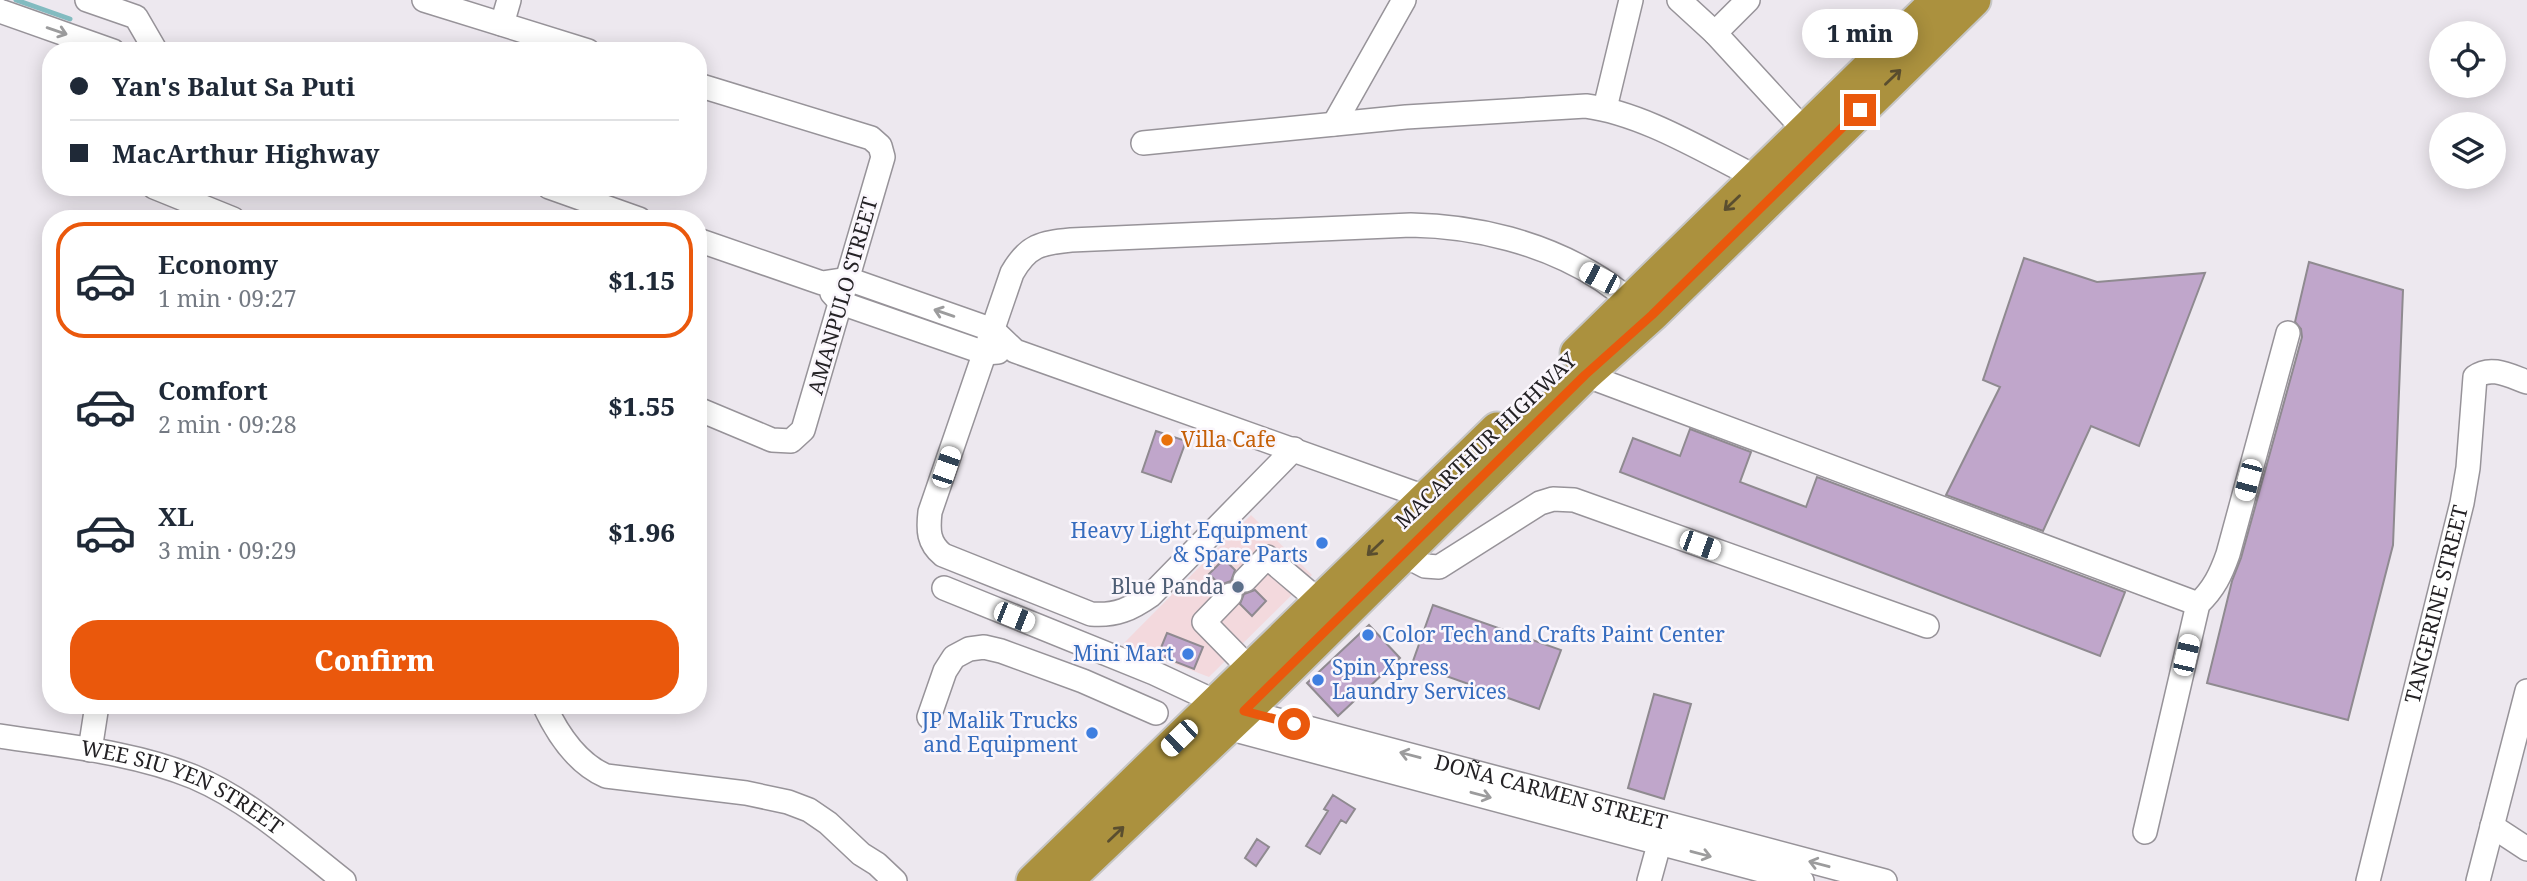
<!DOCTYPE html>
<meta charset="utf-8">
<style>
body{margin:0;font-family:"Noto Serif",serif;background:#f2f2f3;color:#1f2937;height:100vh;display:flex;flex-direction:column;font-size:26px;white-space:nowrap}
*{box-sizing:border-box;margin:0}
p{font-size:23px;color:#747a83}
.icon{flex:none;width:38px;height:38px;fill:none;stroke:currentColor;stroke-width:2;stroke-linecap:round;stroke-linejoin:round}
.map{position:relative;flex:1;overflow:hidden}
.drawer{position:absolute;left:42px;top:210px;width:665px;height:504px;display:flex;flex-direction:column;background:#fff;border-radius:28px;box-shadow:0 4px 18px #0003}
.drawer>*{flex:none}
.hud{position:absolute;left:42px;top:42px;width:665px;height:154px;border-radius:28px;box-shadow:0 4px 18px #0003;display:grid;align-content:center;height:154px;padding:0 28px;background:#fff}
.controls{position:absolute;left:2429px;top:21px;display:grid;gap:14px}
.controls a{display:grid;place-items:center;width:77px;height:77px;border-radius:50%;background:#fff;box-shadow:0 4px 18px #0003;font-size:35px}
.end{position:absolute;width:32px;height:32px;margin:-16px;border:9px solid #ea580c;background:#fff;box-shadow:0 0 0 4px #fff}
.from{border-radius:50%}
.bubble{position:absolute;height:49px;border-radius:24px;background:#fff;box-shadow:0 4px 18px #0003;font-size:23px;font-weight:800;line-height:49px;text-align:center}
.car{position:absolute;width:21px;height:42px;margin:-21px -10px;border-radius:9px;box-shadow:0 0 5px 2px #0007;background:linear-gradient(#fff 24%,#345 0 40%,#fff 0 76%,#345 0 86%,#fff 0)}
.hud b{display:flex;align-items:center;gap:24px;height:66px;font-size:26px}
.hud b+b{border-top:2px solid #e0e1e3}
.hud i{width:18px;height:18px;background:#1f2937}
ul{padding:12px 0 0;list-style:none}
li{display:flex;align-items:center;gap:21px;height:116px;margin:0 14px 10px;padding:0 14px;border:4px solid transparent;border-radius:28px}
li div{flex:1}
li b{display:block;font-size:26px}
li em{font-style:normal;font-weight:800}
li.selected{border-color:#ea580c}
li>.icon{width:63px;height:63px;stroke-width:1.5}
.button{display:flex;gap:14px;margin-top:auto;padding:14px 28px}
.button a{flex:1;height:80px;border-radius:28px;background:#ea580c;color:#fff;font-size:28px;font-weight:800;line-height:80px;text-align:center}
.map>svg:first-child{display:block}
.commercial{fill:#f3d9dd}
.lines{fill:none;stroke-linecap:round;stroke-linejoin:round}
.stream{stroke:#82bbc0;stroke-width:5}
.building{fill:#c0a6cb;stroke:#8f8a90;stroke-width:2}
.minor-casing{stroke:#979399;stroke-width:26}
.highway-casing{stroke:#c6c6c6;stroke-width:37}
.minor{stroke:#fff;stroke-width:23}
.highway{stroke:#ab913e;stroke-width:33}
.oneway{stroke:#9c9c9d}
.oneway2{stroke:#5a4e2f}
.route{stroke:#ea580c;stroke-width:9}
.food-dot{fill:#e8710a;stroke:#faf6fc;stroke-width:2.5}
.shop-dot{fill:#3f7fe0;stroke:#faf6fc;stroke-width:2.5}
.service-dot{fill:#5c6f8a;stroke:#faf6fc;stroke-width:2.5}
.labels{text-anchor:middle;stroke-width:5;stroke-linejoin:round;paint-order:stroke}
.street-label{font-size:21px;fill:#242225;stroke:#faf6fc}
.food-label{font-size:21px;fill:#c56008;stroke:#faf6fc;text-anchor:start}
.shop-label{font-size:21px;fill:#366cbe;stroke:#faf6fc;text-anchor:end}
.service-label{font-size:21px;fill:#4e5e75;stroke:#faf6fc;text-anchor:end}
</style>
<div class="map">
<svg width="2527" height="881" viewBox="0 0 2527 881">
<rect width="100%" height="100%" fill="#ede8ef"/>
<!-- commercial -->
<path class="commercial" d="M1251,515L1312,575L1209,677L1123,644Z"/>
<g class="lines">
<!-- stream -->
<path class="stream" d="M16,0L70,19"/>
</g>
<!-- building -->
<path class="building" d="M2024,258L2097,282L2205,273L2139,446L2091,426L2043,531L1946,495L2000,387L1983,380Z
M2309,262L2403,290L2393,545L2348,720L2207,683L2232,581L2241,558L2302,337L2301,329L2295,322Z
M1690,429L1751,452L1740,482L1806,507L1817,477L2125,592L2100,656L1620,472L1633,438L1680,456Z
M1156,431L1186,441L1171,482L1142,472Z
M1224,559L1235,570L1231,581L1220,585L1209,574Z
M1255,590L1266,601L1252,616L1240,604L1244,594Z
M1433,605L1561,650L1539,709L1412,664Z
M1369,625L1400,658L1338,716L1307,683Z
M1167,633L1203,647L1194,669L1158,655Z
M1654,694L1691,704L1664,799L1628,788Z
M1333,795L1355,809L1346,823L1341,820L1320,854L1306,846L1328,811L1324,809Z
M1257,839L1269,847L1256,866L1245,858Z"/>
<g class="lines">
<!-- minor casing -->
<g class="minor-casing">
<g id="minor">
<path d="M87,0L136,17L154,48"/>
<path d="M424,0L588,51"/>
<path d="M1679,0L1715,33L1805,131"/>
<path d="M0,11L113,51"/>
<path d="M502,24L509,0"/>
<path d="M1715,33L1748,0"/>
<path d="M698,85L871,138L880,146L883,157L803,430L791,441L772,440L698,409"/>
<path d="M1605,108L1631,0"/>
<path d="M1334,124L1404,0"/>
<path d="M1143,143L1406,117L1586,106C1645,114 1705,152 1758,178"/>
<path d="M154,187L233,219"/>
<path d="M549,187L639,219"/>
<path d="M698,240L822,283L848,279L993,330L1015,351L1439,502"/>
<path d="M832,293L841,303L985,353L998,352"/>
<path d="M1585,375L2198,604"/>
<path d="M1294,449L1151,595C1131,609 1116,616 1091,614L943,555C928,543 928,530 930,512L1012,273C1028,245 1041,243 1071,240L1411,225C1476,226 1545,243 1601,279C1614,288 1627,298 1641,307"/>
<path d="M1404,555L1425,566L1439,567L1540,503L1553,499L1574,500L1927,626"/>
<path d="M1245,580L1267,557L1320,602"/>
<path id="s1" d="M944,588L1154,673L1216,702L1244,711L1885,881"/>
<path d="M1230,595L1204,622L1250,669"/>
<path d="M544,705C557,733 576,763 606,776L746,793L788,802L809,810L828,823L861,854L877,864L895,881"/>
<path d="M929,717L945,671L954,657L969,649L984,647L1001,651L1083,681L1156,713"/>
<path d="M1216,725L1802,881"/>
<path id="s2" d="M0,736C64,746 133,752 194,777C250,801 297,844 344,881"/>
<path d="M90,750L97,705"/>
<path d="M2492,826L2527,849"/>
<path d="M2145,832L2198,604C2214,589 2221,574 2228,554L2288,333"/>
<path d="M1649,881L1663,830"/>
<path id="s3" d="M2368,881L2462,503L2468,468L2475,377C2491,365 2510,376 2527,382"/>
<path d="M2478,881L2527,691"/>
</g>
</g>
<!-- highway casing -->
<g class="highway-casing">
<path id="highway" d="M1577,353L1938,0
M1033,881L1497,429
M1066,881L1269,688L1585,375L1652,315L1974,0"/>
</g>
<!-- minor -->
<use href="#minor" class="minor"/>
<!-- highway -->
<use href="#highway" class="highway"/>
</g>
<!-- one-way arrows -->
<defs><path id="oneway-shaft" d="M-6 0H5M1.5-3L5.5 0L1.5 3" fill="none" stroke-width="1.6" stroke-linecap="round" stroke-linejoin="round" transform="scale(1.75)"/></defs>
<g class="oneway">
<use href="#oneway-shaft" transform="translate(57 31) rotate(19)"/>
<use href="#oneway-shaft" transform="translate(944 313) rotate(-161)"/>
<use href="#oneway-shaft" transform="translate(1410 755) rotate(-165)"/>
<use href="#oneway-shaft" transform="translate(1481 795) rotate(15)"/>
<use href="#oneway-shaft" transform="translate(1701 854) rotate(15)"/>
<use href="#oneway-shaft" transform="translate(1819 864) rotate(-165)"/>
</g>
<g class="oneway2">
<use href="#oneway-shaft" transform="translate(1893 77) rotate(-44)"/>
<use href="#oneway-shaft" transform="translate(1732 203) rotate(136)"/>
<use href="#oneway-shaft" transform="translate(1375 548) rotate(136)"/>
<use href="#oneway-shaft" transform="translate(1116 834) rotate(-44)"/>
</g>
<g class="lines">
<!-- route -->
<path class="route" d="M1294,724L1244,711L1585,375L1652,315L1860,110"/>
</g>
<!-- markers -->
<circle class="food-dot" cx="1167" cy="440" r="7"/>
<g class="shop-dot">
<circle cx="1322" cy="543" r="7"/>
<circle cx="1368" cy="635" r="7"/>
<circle cx="1188" cy="654" r="7"/>
<circle cx="1318" cy="680" r="7"/>
<circle cx="1092" cy="733" r="7"/>
</g>
<circle class="service-dot" cx="1238" cy="587" r="7"/>
<g class="labels">
<!-- street labels -->
<g class="street-label">
<text transform="translate(843 296) rotate(-74)" y="7">AMANPULO STREET</text>
<text transform="translate(1486 441) rotate(-44)" y="7">MACARTHUR HIGHWAY</text>
<text dy="7" stroke="none"><textPath href="#s3" startOffset="285">TANGERINE STREET</textPath></text>
<text dy="7" stroke="none"><textPath href="#s2" startOffset="191">WEE SIU YEN STREET</textPath></text>
<text dy="7" stroke="none"><textPath href="#s1" startOffset="642">DOÑA CARMEN STREET</textPath></text>
</g>
<!-- food labels -->
<g class="food-label">
<text x="1181" y="447">Villa Cafe</text>
</g>
<!-- shop labels -->
<g class="shop-label">
<text x="1308" y="538">Heavy Light Equipment<tspan x="1308" dy="24">&amp; Spare Parts</tspan></text>
<text x="1382" y="642" text-anchor="start">Color Tech and Crafts Paint Center</text>
<text x="1174" y="661">Mini Mart</text>
<text x="1332" y="675" text-anchor="start">Spin Xpress<tspan x="1332" dy="24">Laundry Services</tspan></text>
<text x="1078" y="728">JP Malik Trucks<tspan x="1078" dy="24">and Equipment</tspan></text>
</g>
<!-- service labels -->
<g class="service-label">
<text x="1224" y="594">Blue Panda</text>
</g>
</g>
</svg>
<div class="controls">
<a><svg class="icon" aria-label="locate" viewBox="0 0 24 24"><circle cx="12" cy="12" r="6"/><path d="M12 2v4M12 18v4M2 12h4M18 12h4"/></svg></a>
<a><svg class="icon" aria-label="layers" viewBox="0 0 24 24"><path d="M12 4l9 5-9 5-9-5zM3 14l9 5 9-5"/></svg></a>
</div>
<i class="end from" style="left:1294px;top:724px"></i>
<i class="end" style="left:1860px;top:110px"></i>
<div class="bubble" style="left:1802px;top:9px;width:116px">1 min</div>
<i class="car" style="left:1599px;top:278px;rotate:297deg"></i>
<i class="car" style="left:946px;top:467px;rotate:19deg"></i>
<i class="car" style="left:2248px;top:480px;rotate:195deg"></i>
<i class="car" style="left:1700px;top:545px;rotate:110deg"></i>
<i class="car" style="left:1014px;top:617px;rotate:112deg"></i>
<i class="car" style="left:2186px;top:655px;rotate:13deg"></i>
<i class="car" style="left:1179px;top:738px;rotate:226deg"></i>
<div class="hud">
<b><i class="from"></i>Yan's Balut Sa Puti</b>
<b><i></i>MacArthur Highway</b>
</div>
<section class="drawer">
<ul>
<li class="selected"><svg class="icon" aria-label="car" viewBox="0 0 24 24"><path d="M5 17H2v-5l4-1 3-4h7l3 4 3 1v5h-3M9 17h6M6 11h13"/><circle cx="7" cy="17" r="2"/><circle cx="17" cy="17" r="2"/></svg><div><b>Economy</b><p>1 min · 09:27</p></div><em>$1.15</em></li>
<li><svg class="icon" aria-label="car" viewBox="0 0 24 24"><path d="M5 17H2v-5l4-1 3-4h7l3 4 3 1v5h-3M9 17h6M6 11h13"/><circle cx="7" cy="17" r="2"/><circle cx="17" cy="17" r="2"/></svg><div><b>Comfort</b><p>2 min · 09:28</p></div><em>$1.55</em></li>
<li><svg class="icon" aria-label="car" viewBox="0 0 24 24"><path d="M5 17H2v-5l4-1 3-4h7l3 4 3 1v5h-3M9 17h6M6 11h13"/><circle cx="7" cy="17" r="2"/><circle cx="17" cy="17" r="2"/></svg><div><b>XL</b><p>3 min · 09:29</p></div><em>$1.96</em></li>
</ul>
<div class="button"><a>Confirm</a></div>
</section>
</div>
